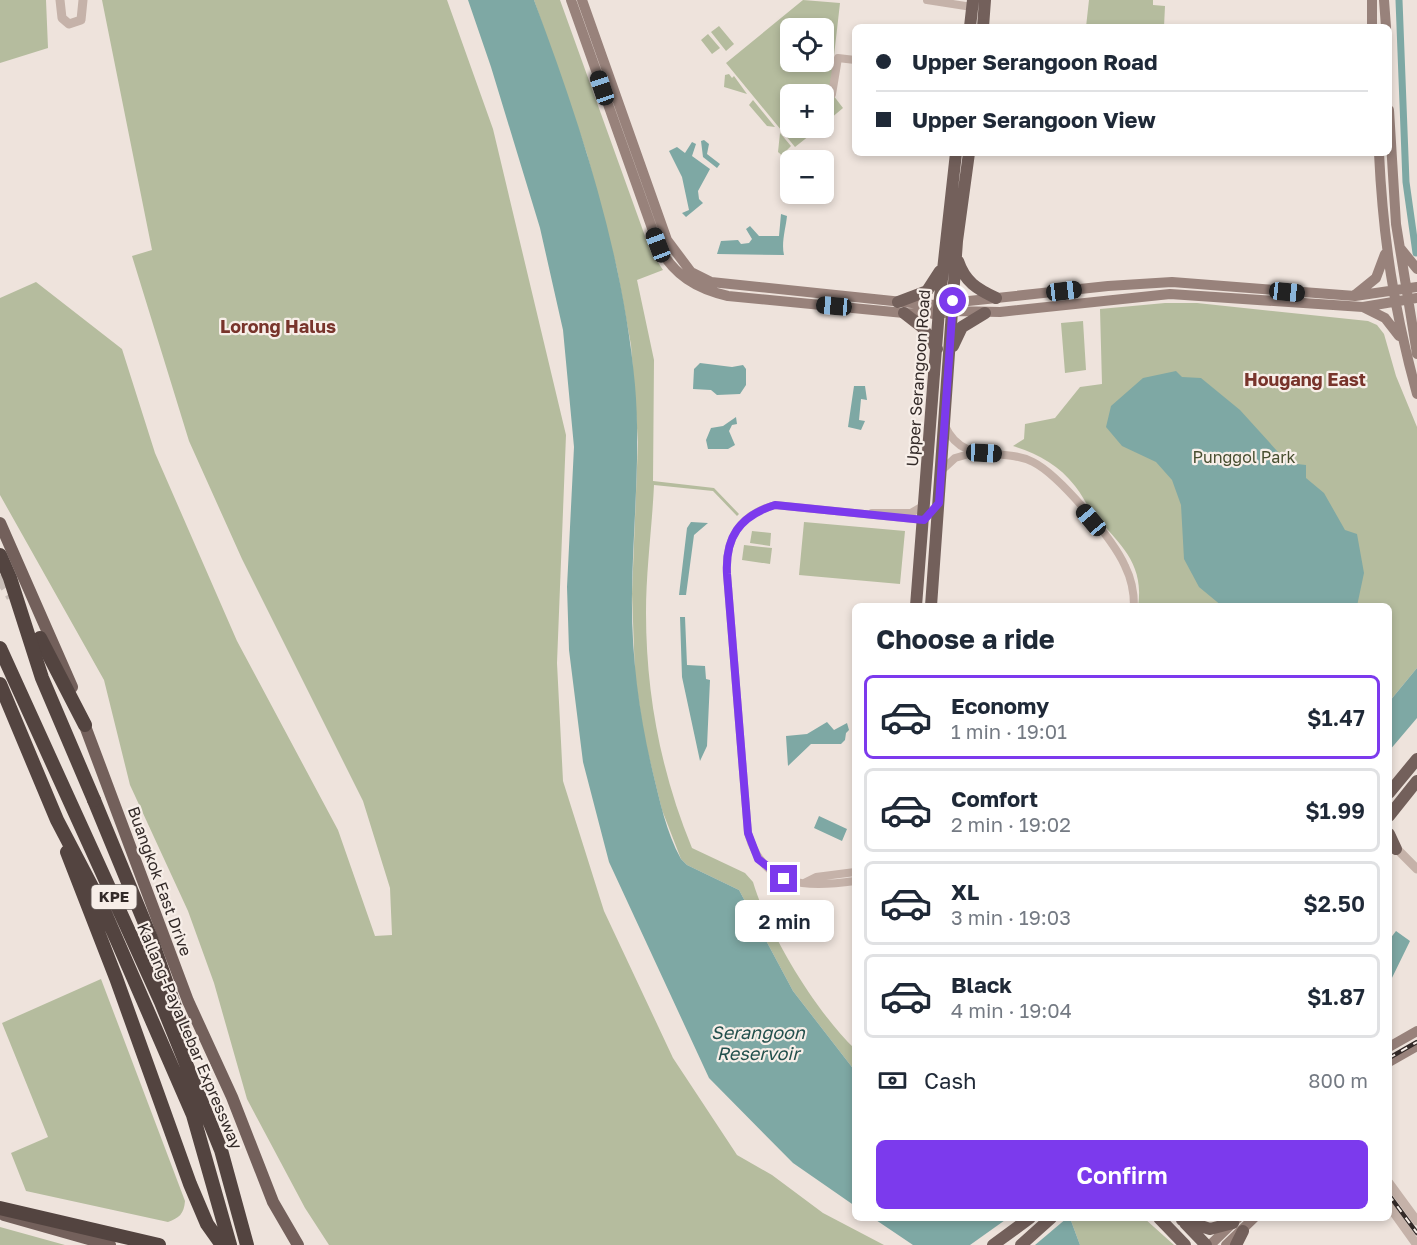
<!DOCTYPE html>
<meta charset="utf-8">
<style>
body{margin:0;font-family:"Golos Text",sans-serif;background:#f2f2f3;color:#1f2937;height:100vh;display:flex;flex-direction:column;font-size:22px;white-space:nowrap}
*{box-sizing:border-box;margin:0}
p{font-size:20px;color:#747a83}
.icon{flex:none;width:33px;height:33px;fill:none;stroke:currentColor;stroke-width:2;stroke-linecap:round;stroke-linejoin:round}
.map{position:relative;flex:1;overflow:hidden}
.details{position:absolute;left:852px;top:603px;width:540px;height:618px;display:flex;flex-direction:column;background:#fff;border-radius:9px;box-shadow:0 3px 9px #0003}
.details>*{flex:none}
.hud{position:absolute;left:852px;top:24px;width:540px;height:132px;border-radius:9px;box-shadow:0 3px 9px #0003;display:grid;align-content:center;height:132px;padding:0 24px;background:#fff}
.tools{position:absolute;left:780px;top:18px;display:grid;gap:12px}
.tools a{display:grid;place-items:center;width:54px;height:54px;border-radius:9px;background:#fff;box-shadow:0 3px 9px #0003;font-size:30px}
.end{position:absolute;width:27px;height:27px;margin:-14px;border:8px solid #7c3aed;background:#fff;box-shadow:0 0 0 3px #fff}
.from{border-radius:50%}
.bubble{position:absolute;height:42px;border-radius:9px;background:#fff;box-shadow:0 3px 9px #0003;font-size:20px;font-weight:600;line-height:42px;text-align:center}
.car{position:absolute;width:18px;height:36px;margin:-18px -9px;border-radius:8px;box-shadow:0 0 4px 2px #0007;background:linear-gradient(#222 24%,#8ab4d8 0 40%,#222 0 76%,#8ab4d8 0 86%,#222 0)}
.hud b{display:flex;align-items:center;gap:21px;height:57px;font-size:22px}
.hud b+b{border-top:2px solid #e0e1e3}
.hud i{width:15px;height:15px;background:#1f2937}
ul{padding:0;list-style:none}
li{display:flex;align-items:center;gap:18px;height:84px;margin:0 12px 9px;padding:0 12px;border:3px solid #e0e1e3;border-radius:9px}
li div{flex:1}
li b{display:block;font-size:22px}
li em{font-style:normal;font-weight:600}
li.selected{border-color:#7c3aed}
li>.icon{width:54px;height:54px;stroke-width:1.5}
h2{padding:0 24px;font-size:27px;line-height:72px}
.pay{display:flex;align-items:center;gap:15px;height:66px;padding:0 24px;font-size:22px}
.pay p{margin-inline-start:auto}
.cta{display:flex;gap:12px;margin-top:auto;padding:12px 24px}
.cta a{flex:1;height:69px;border-radius:9px;background:#7c3aed;color:#fff;font-size:24px;font-weight:600;line-height:69px;text-align:center}
.map>svg:first-child{display:block}
.green{fill:#b5bc9e;fill-rule:evenodd}
.water{fill:#7ea8a4}
.pier{fill:#eee3dc}
.lines{fill:none;stroke-linecap:round;stroke-linejoin:round}
.canal{stroke:#7ea8a4;stroke-width:7}
.motorway-tunnel{stroke:#c9beb8;stroke-width:14;stroke-dasharray:14 7;stroke-linecap:butt}
.minor{stroke:#c5b2a9;stroke-width:8}
.tertiary{stroke:#c5b2a9;stroke-width:9}
.secondary{stroke:#98827b;stroke-width:10}
.primary{stroke:#73605b;stroke-width:12}
.motorway{stroke:#534440;stroke-width:14}
.rail-casing{stroke:#332a28;stroke-width:4.5}
.rail{stroke:#f7eee8;stroke-width:2;stroke-dasharray:7;stroke-linecap:butt}
.motorway-bridge{stroke:#534440;stroke-width:14}
.route{stroke:#7c3aed;stroke-width:8}
.labels{text-anchor:middle;stroke-width:4.5;stroke-linejoin:round;paint-order:stroke}
.shield{fill:#f7eee8;stroke:#6e6562;stroke-width:1.5}
.shield-label{font-size:15px;font-weight:bold;fill:#332a28}
.street-label{font-size:16px;fill:#332a28;stroke:#f7eee8}
.park-label{font-size:16px;fill:#474e2f;stroke:#f7eee8}
.neighbourhood-label{font-size:18px;font-weight:bold;fill:#78342b;stroke:#f7eee8}
.water-label{font-size:18px;font-style:italic;fill:#23504d;stroke:#f7eee8}
</style>
<div class="map">
<svg width="1417" height="1245" viewBox="0 0 1417 1245">
<rect width="100%" height="100%" fill="#eee3dc"/>
<!-- green -->
<path class="green" d="M0,0H46L48,48L0,63Z
M102,0H447L493,129L566,435L557,663L563,781L604,911L673,1058L737,1155L772,1175L823,1213L884,1245H329L305,1208L247,1099L214,983L188,911L130,785L104,680L0,495V298L36,282L122,349L155,453L237,641L338,830L375,936L392,935L390,888L363,801L242,559L189,441L132,256L152,250Z
M534,0H560L650,250L663,270L637,280L654,360L653,481L714,488L739,514L737,516L713,491L654,485C652,528 646,570 646,613C646,694 661,773 692,848L745,873L753,882C768,933 816,1012 855,1049V1071L793,991L739,890L687,865L681,859L662,810L644,737L635,676L632,594L638,442L631,345L617,269L587,154Z
M803,0L840,3L830,91L843,108L824,124V94H790V128H819L795,147L726,63ZM790,28H824V62H790Z
M1089,0H1153V5L1165,6L1164,27H1086Z
M719,26L734,44L726,51L711,32Z
M708,34L720,48L712,54L701,40Z
M729,74L732,78L734,76L747,94L724,87L725,75Z
M753,100L775,127L767,126L749,105Z
M780,133L791,146L786,151L785,158L778,152Z
M1165,303H1197L1368,321L1377,325L1384,334L1396,376L1417,427V668L1389,702V606H1138C1145,562 1118,543 1093,513C1086,505 1082,494 1075,486C1059,465 1038,454 1013,446L1024,439L1025,424L1055,418L1080,387L1102,384L1100,309Z
M1083,321L1086,370L1065,373L1061,323Z
M804,522L905,531L900,584L799,575Z
M752,531L771,533L770,546L750,543Z
M744,545L772,548L770,564L742,560Z
M101,979L185,1201C184,1214 179,1218 168,1222L26,1191L11,1153L48,1137L2,1023Z
M1070,1218H1144L1174,1245H1080Z
M0,1227L65,1245H0Z"/>
<!-- water -->
<path class="water" d="M468,0H534C580,123 623,253 635,385C641,455 633,523 632,593C631,654 639,714 653,773C660,801 666,832 681,859L687,865L739,890L793,991L855,1071V1206L793,1163L709,1078L609,862L583,762L569,650L567,587L574,447L563,330L540,228L491,67Z
M704,140L709,144L707,154L720,164L717,168L703,157L701,141Z
M692,142L696,144L692,156L710,169L698,191L699,199L703,203L686,217L682,213L689,210L682,177L669,151L677,147L685,153Z
M781,214L787,216C786,227 781,243 784,255L717,254L721,241L738,240L741,244L749,243L752,239L746,229L750,226L759,236H779Z
M700,363L732,367L743,365L746,369V385L740,394L717,395L711,390L693,389L694,369Z
M1176,371L1182,377L1201,378L1240,410L1288,463L1306,465V478L1324,493L1345,530L1357,534L1364,573L1357,606H1222L1199,587L1184,559L1181,505L1172,480L1156,462L1122,446L1106,427L1111,406L1143,378Z
M854,386H865L867,400L861,399L859,420L865,421L861,430L848,427Z
M736,417L737,424L732,425L729,431L735,445L728,449H708L706,440L711,428L723,426Z
M691,522L708,523L694,535L686,595H679L687,528Z
M680,617H685L687,665L705,666L706,679L710,680L707,746L700,761L682,677Z
M1417,668V718L1389,751V702Z
M827,722L834,730L847,723L849,730L846,733L845,740L841,744H811L788,766L786,736L807,734Z
M819,816L847,829L842,841L814,828Z
M1396,931L1410,941L1389,984V940Z
M873,1218H1070L1080,1245H913Z"/>
<!-- pier -->
<path class="pier" d="M1008,1218H1067L1035,1245H970Z"/>
<g class="lines">
<!-- canal -->
<path class="canal" d="M1399,0L1406,182L1416,253"/>
<!-- motorway-tunnel -->
<path class="motorway-tunnel" d="M0,575L13,596"/>
<!-- minor -->
<path class="minor" d="M927,0L972,7
M832,94L838,58L855,60
M945,426C963,466 1001,446 1033,462C1059,475 1113,539 1125,566C1131,578 1134,592 1134,606
M942,470L955,458L976,452
M872,513H911L923,506
M855,881C807,888 763,888 748,833L727,574C725,538 739,515 775,505L924,520L938,504
M804,883L816,877L855,872"/>
<!-- tertiary -->
<path class="tertiary" d="M60,0L62,18L69,24L81,20L83,0
M1393,845L1417,869
M1389,1183L1417,1221
M1389,1206L1417,1245"/>
<!-- secondary -->
<path class="secondary" d="M571,0L658,245C673,275 697,289 728,296L904,313L939,314L953,311L1000,312L1170,294L1363,307L1417,298
M582,0L667,240L691,272L711,282L931,305L1108,286L1172,282L1355,296L1417,287
M1372,0V27
M1384,0L1386,27
M1389,110L1396,224L1417,354
M1379,153C1383,238 1394,311 1417,394
M1401,249L1417,269
M1355,295L1376,278L1385,254
M1363,307L1385,318L1399,336
M1389,1047L1417,1031
M1389,1062L1417,1046
M1210,1245L1238,1218
M1226,1245L1254,1218"/>
<!-- primary -->
<path class="primary" d="M970,27L973,0
M983,27L985,0
M958,261C965,282 977,289 996,298
M898,302L927,291L940,271
M904,313L922,327L937,349
M953,346L962,327L985,313
M0,523L72,687
M916,606L940,297L956,153
M931,606L957,241L969,153
M82,718L188,1001L232,1097L273,1202L298,1245
M1389,793L1417,759
M1389,816L1417,781
M1389,834L1396,849
M4,1215L110,1245
M1159,1218L1185,1245
M1182,1220L1210,1229L1233,1223
M1185,1223L1206,1245
M993,1245L1030,1218
M1021,1245L1051,1218
M1236,1245L1243,1231"/>
<!-- motorway -->
<path class="motorway" d="M40,638L85,725
M0,648L161,1002L221,1150L247,1245
M0,684L57,820L102,906L193,1115L230,1245
M94,800L151,938L190,1050
M67,852L116,978L190,1184L207,1224L222,1245
M0,1208L159,1245"/>
<!-- rail casing -->
<g class="rail-casing">
<path id="rail" d="M1389,1058L1417,1042
M1389,1195L1417,1233"/>
</g>
<!-- rail -->
<use href="#rail" class="rail"/>
<!-- motorway-bridge -->
<path class="motorway-bridge" d="M0,555L10,578L42,678L94,800"/>
</g>
<g class="lines">
<!-- route -->
<path class="route" d="M784,879L758,859L748,833L727,574C725,538 739,516 775,505L924,520L939,503L953,301"/>
</g>
<g class="labels">
<!-- shield labels -->
<rect class="shield" x="91.5" y="885" width="45" height="24" rx="4.5"/>
<g class="shield-label">
<text x="114" y="902">KPE</text>
</g>
<!-- street labels -->
<g class="street-label">
<text transform="translate(918 378) rotate(-86)" y="6">Upper Serangoon Road</text>
<text transform="translate(160 881) rotate(70)" y="6">Buangkok East Drive</text>
<text transform="translate(190 1036) rotate(67)" y="6">Kallang-Paya Lebar Expressway</text>
</g>
<!-- park labels -->
<g class="park-label">
<text x="1244" y="463">Punggol Park</text>
</g>
<!-- neighbourhood labels -->
<g class="neighbourhood-label">
<text x="278" y="333">Lorong Halus</text>
<text x="1305" y="386">Hougang East</text>
</g>
<!-- water labels -->
<g class="water-label">
<text x="758" y="1039">Serangoon<tspan x="758" dy="21">Reservoir</tspan></text>
</g>
</g>
</svg>
<div class="tools">
<a><svg class="icon" aria-label="locate" viewBox="0 0 24 24"><circle cx="12" cy="12" r="6"/><path d="M12 2v4M12 18v4M2 12h4M18 12h4"/></svg></a>
<a>+</a>
<a>−</a>
</div>
<i class="end from" style="left:953px;top:301px"></i>
<i class="end" style="left:784px;top:879px"></i>
<div class="bubble" style="left:735px;top:900px;width:99px">2 min</div>
<i class="car" style="left:602px;top:88px;rotate:341deg"></i>
<i class="car" style="left:658px;top:245px;rotate:339deg"></i>
<i class="car" style="left:1064px;top:291px;rotate:83deg"></i>
<i class="car" style="left:1287px;top:292px;rotate:96deg"></i>
<i class="car" style="left:834px;top:306px;rotate:275deg"></i>
<i class="car" style="left:984px;top:453px;rotate:93deg"></i>
<i class="car" style="left:1091px;top:520px;rotate:320deg"></i>
<div class="hud">
<b><i class="from"></i>Upper Serangoon Road</b>
<b><i></i>Upper Serangoon View</b>
</div>
<section class="details">
<h2>Choose a ride</h2>
<ul>
<li class="selected"><svg class="icon" aria-label="car" viewBox="0 0 24 24"><path d="M5 17H2v-5l4-1 3-4h7l3 4 3 1v5h-3M9 17h6M6 11h13"/><circle cx="7" cy="17" r="2"/><circle cx="17" cy="17" r="2"/></svg><div><b>Economy</b><p>1 min · 19:01</p></div><em>$1.47</em></li>
<li><svg class="icon" aria-label="car" viewBox="0 0 24 24"><path d="M5 17H2v-5l4-1 3-4h7l3 4 3 1v5h-3M9 17h6M6 11h13"/><circle cx="7" cy="17" r="2"/><circle cx="17" cy="17" r="2"/></svg><div><b>Comfort</b><p>2 min · 19:02</p></div><em>$1.99</em></li>
<li><svg class="icon" aria-label="car" viewBox="0 0 24 24"><path d="M5 17H2v-5l4-1 3-4h7l3 4 3 1v5h-3M9 17h6M6 11h13"/><circle cx="7" cy="17" r="2"/><circle cx="17" cy="17" r="2"/></svg><div><b>XL</b><p>3 min · 19:03</p></div><em>$2.50</em></li>
<li><svg class="icon" aria-label="car" viewBox="0 0 24 24"><path d="M5 17H2v-5l4-1 3-4h7l3 4 3 1v5h-3M9 17h6M6 11h13"/><circle cx="7" cy="17" r="2"/><circle cx="17" cy="17" r="2"/></svg><div><b>Black</b><p>4 min · 19:04</p></div><em>$1.87</em></li>
</ul>
<div class="pay"><svg class="icon" aria-label="cash" viewBox="0 0 24 24"><path d="M3 7h18v10H3z"/><circle cx="12" cy="12" r="2"/></svg>Cash<p>800 m</p></div>
<div class="cta"><a>Confirm</a></div>
</section>
</div>
